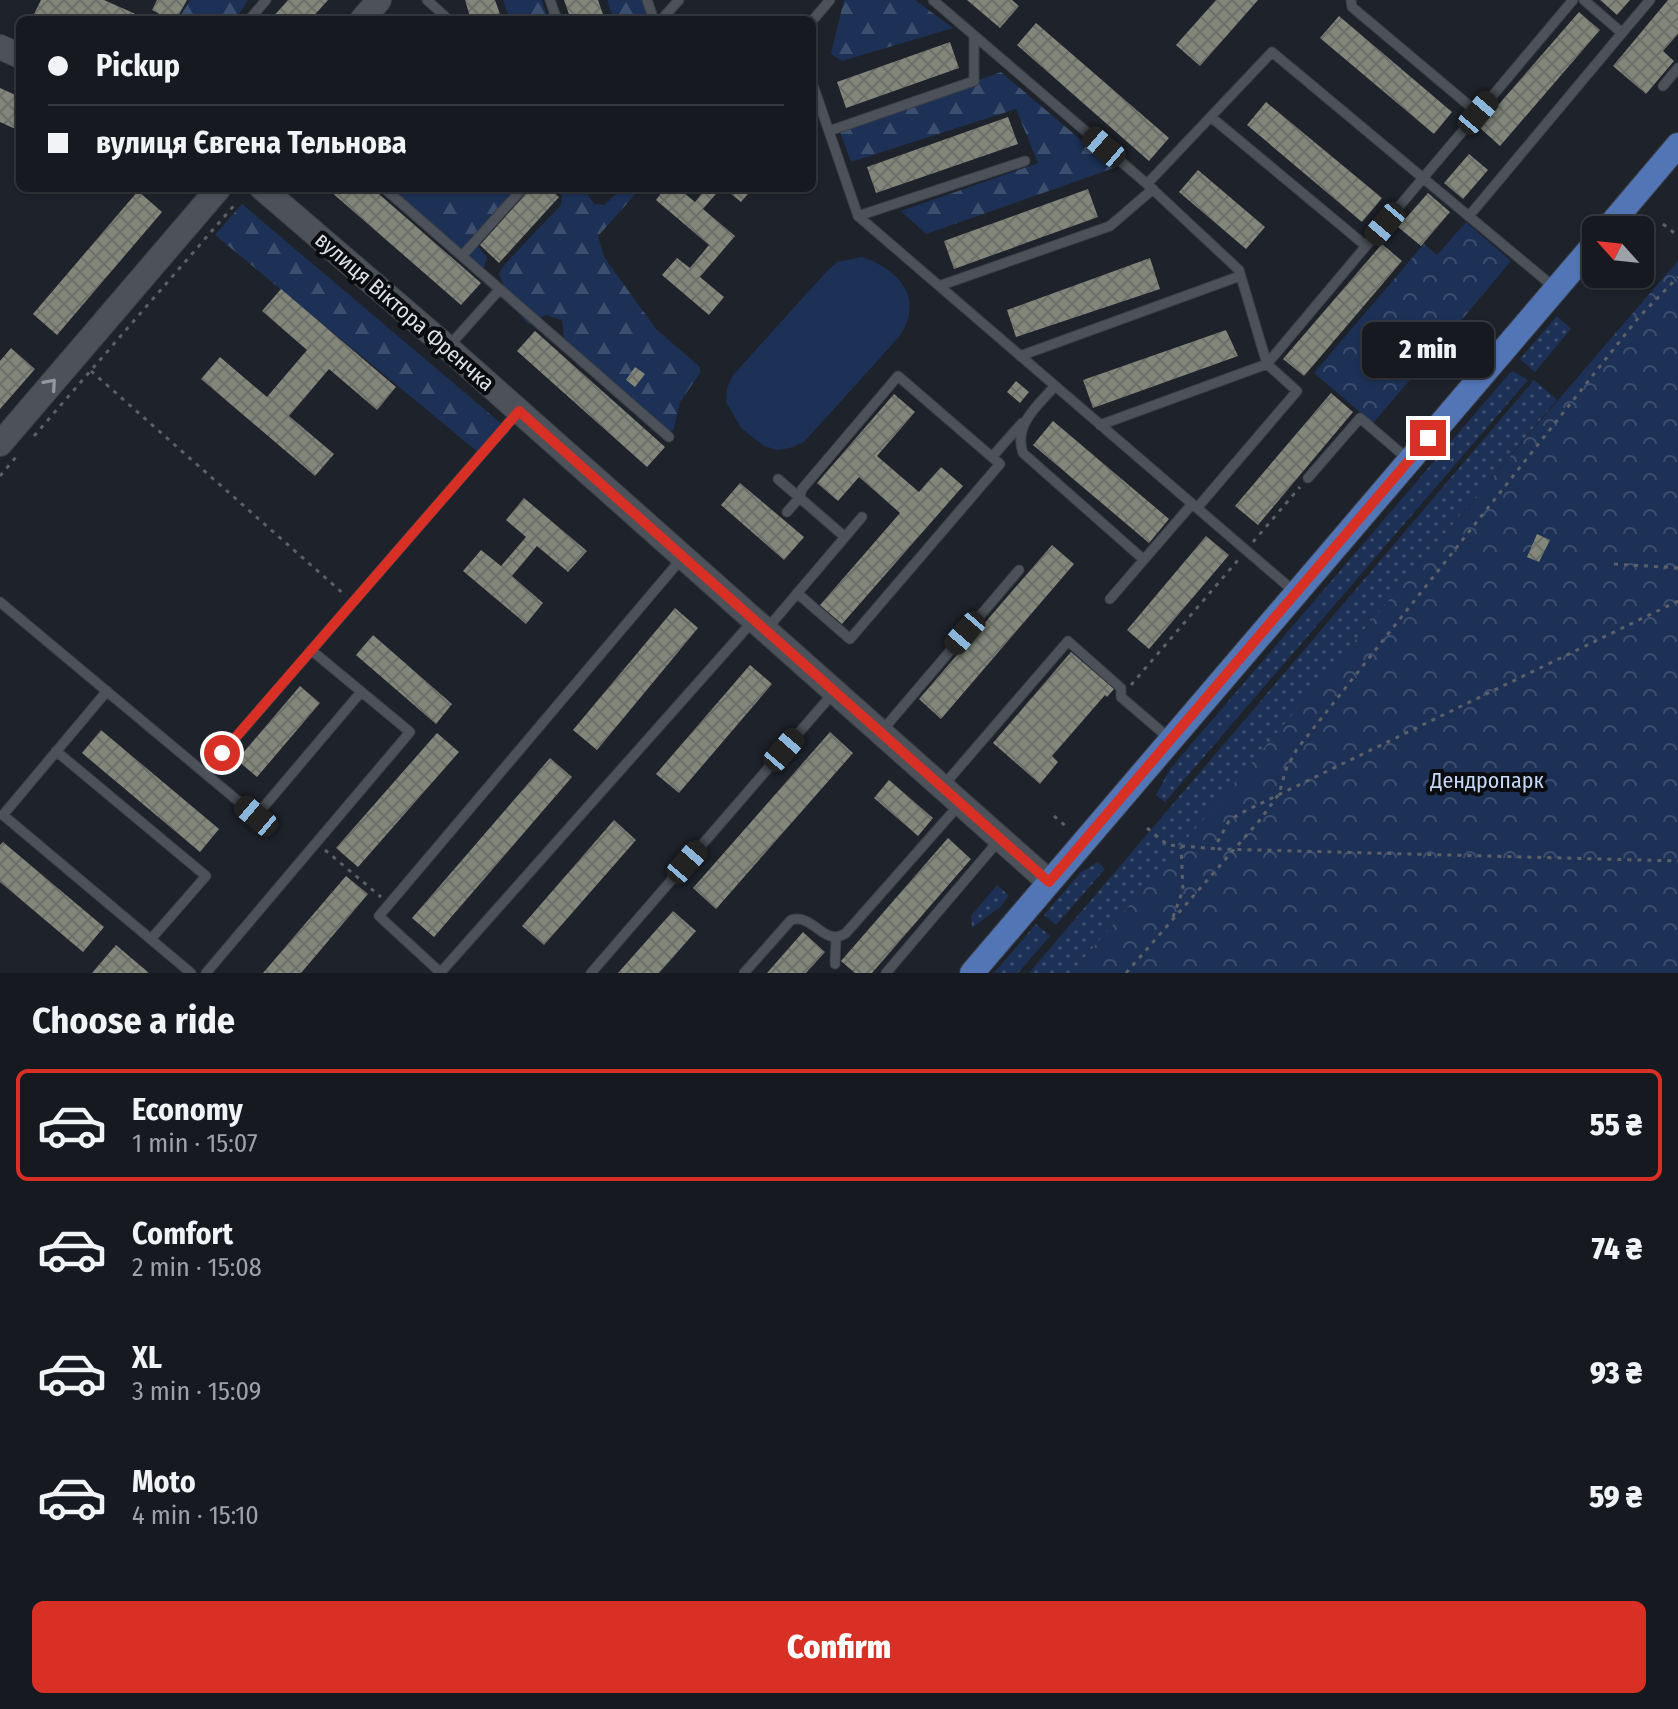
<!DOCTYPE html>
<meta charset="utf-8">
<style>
body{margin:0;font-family:"Fira Sans Condensed",sans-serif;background:#23272d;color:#f1f3f6;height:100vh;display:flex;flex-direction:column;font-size:30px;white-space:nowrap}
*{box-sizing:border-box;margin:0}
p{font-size:26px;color:#9ea1a5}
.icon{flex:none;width:44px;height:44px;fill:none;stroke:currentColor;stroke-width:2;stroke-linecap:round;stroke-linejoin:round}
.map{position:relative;height:973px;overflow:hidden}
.panel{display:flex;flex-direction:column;background:#161a20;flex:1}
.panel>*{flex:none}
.hud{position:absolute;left:16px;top:16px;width:800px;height:176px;border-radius:12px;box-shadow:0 2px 6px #0004,0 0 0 2px #35383e;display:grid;align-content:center;height:176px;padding:0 32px;background:#161a20}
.needle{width:52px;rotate:297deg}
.controls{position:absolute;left:1582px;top:216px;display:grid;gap:16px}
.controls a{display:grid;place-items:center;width:72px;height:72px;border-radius:12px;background:#161a20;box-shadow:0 2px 6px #0004,0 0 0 2px #35383e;font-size:40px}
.end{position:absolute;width:36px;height:36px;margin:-18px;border:10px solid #d93025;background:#fff;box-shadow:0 0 0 4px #fff}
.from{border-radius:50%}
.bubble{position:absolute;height:56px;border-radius:12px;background:#161a20;box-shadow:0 2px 6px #0004,0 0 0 2px #35383e;font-size:26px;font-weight:800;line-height:56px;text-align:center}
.car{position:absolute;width:24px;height:48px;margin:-24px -12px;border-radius:10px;box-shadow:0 0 6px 2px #0007;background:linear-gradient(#222 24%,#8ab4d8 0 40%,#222 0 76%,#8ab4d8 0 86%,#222 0)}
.hud b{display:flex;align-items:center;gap:28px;height:76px;font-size:30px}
.hud b+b{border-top:2px solid #35383e}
.hud i{width:20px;height:20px;background:#f1f3f6}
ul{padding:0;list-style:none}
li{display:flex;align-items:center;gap:24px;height:112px;margin:0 16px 12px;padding:0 16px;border:4px solid transparent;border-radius:12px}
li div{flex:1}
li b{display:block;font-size:30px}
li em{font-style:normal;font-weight:800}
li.selected{border-color:#d93025}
li>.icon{width:72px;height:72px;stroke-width:1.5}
h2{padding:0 32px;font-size:36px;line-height:96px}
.primary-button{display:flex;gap:16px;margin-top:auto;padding:16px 32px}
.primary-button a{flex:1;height:92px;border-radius:12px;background:#d93025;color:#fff;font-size:32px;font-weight:800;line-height:92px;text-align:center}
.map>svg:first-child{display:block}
.grass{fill:url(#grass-dots)}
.forest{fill:url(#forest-firs)}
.park{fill:url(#park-crowns)}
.garden{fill:#1d3156}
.building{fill:url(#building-cross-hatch)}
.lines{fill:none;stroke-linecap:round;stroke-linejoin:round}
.lane-casing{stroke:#3b3f46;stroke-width:11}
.secondary-casing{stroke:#3b3f46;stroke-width:26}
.primary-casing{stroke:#3b3f46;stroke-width:26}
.path{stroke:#5c6067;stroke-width:3;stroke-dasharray:4 6;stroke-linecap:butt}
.lane{stroke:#4c515a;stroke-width:9}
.secondary{stroke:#4c515a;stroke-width:24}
.primary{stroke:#5275b6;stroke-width:24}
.oneway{stroke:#9499a0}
.route{stroke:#d93025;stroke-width:10}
.labels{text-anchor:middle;stroke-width:8;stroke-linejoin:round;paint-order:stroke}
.street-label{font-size:22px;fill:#dde1e6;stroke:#0a0c0f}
.park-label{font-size:22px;fill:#c5d8f9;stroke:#0a0c0f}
</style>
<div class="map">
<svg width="1678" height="973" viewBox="0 0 1678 973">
<defs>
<pattern id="grass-dots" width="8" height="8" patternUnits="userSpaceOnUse" patternTransform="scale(2)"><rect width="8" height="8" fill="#1d3156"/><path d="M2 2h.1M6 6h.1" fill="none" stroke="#3d4f6e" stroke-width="1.8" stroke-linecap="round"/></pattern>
<pattern id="forest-firs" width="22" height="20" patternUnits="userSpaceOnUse" patternTransform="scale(2)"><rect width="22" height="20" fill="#1d3156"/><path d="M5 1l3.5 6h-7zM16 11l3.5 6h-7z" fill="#3d4f6e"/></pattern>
<pattern id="park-crowns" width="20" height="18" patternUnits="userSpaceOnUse" patternTransform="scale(2)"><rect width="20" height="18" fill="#1d3156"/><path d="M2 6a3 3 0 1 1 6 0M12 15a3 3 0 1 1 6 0" fill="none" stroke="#3d4f6e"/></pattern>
<pattern id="building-cross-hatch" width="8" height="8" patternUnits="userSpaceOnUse" patternTransform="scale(2)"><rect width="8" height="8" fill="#83867b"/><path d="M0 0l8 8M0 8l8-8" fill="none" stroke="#6c6f68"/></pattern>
</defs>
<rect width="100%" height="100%" fill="#1e222a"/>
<!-- grass -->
<path class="grass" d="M1557,316L1571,329L1535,372L1520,359Z
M1513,371L1528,380L1165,802L1156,795L1170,769L1509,374Z
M1534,380L1557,400L1201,824L1071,973H1029Z
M1098,862L1105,869L1056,925L1044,915L1080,873Z
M997,885L1009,896L1000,907L972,928L971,916Z
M1036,924L1050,936L1018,973H994Z"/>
<!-- forest -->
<path class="forest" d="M190,0H248L235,20H178Z
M503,0H541L549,20H510Z
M607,0H645L646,20H614Z
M844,0H915L953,28L842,61L831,54Z
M1001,72L1114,168L926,234L901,211L1038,163L1016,109L851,162L840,132Z
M383,188H527L478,241V246L487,258L483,269L473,270Z
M556,188H583L594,204L604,205L623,188H641L598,236L604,257L656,329L700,367V373L680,402L673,431L656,430L564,338L562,320L546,315L528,324C515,311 505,292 499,274L504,265L561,205L562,196Z
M242,204L510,431L484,457L215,235Z"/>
<!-- park -->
<path class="park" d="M1466,222L1511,261L1432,355L1421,346L1406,364L1416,373L1373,423L1314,373L1424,244L1437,255Z
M1678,261V973H1071C1276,738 1473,496 1678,261Z"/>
<!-- garden -->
<path class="garden" d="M862,257C900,270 925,299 899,337L804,442L790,448L777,450L764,446L741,428L726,402L727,388L733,375L827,271L837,262Z"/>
<!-- building -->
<path class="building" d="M41,0H104L149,20H49L34,14Z
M157,0H187L176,20H170L152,10Z
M288,0H328L310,20H270Z
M465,0H495L502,20H471Z
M564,0H598L605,20H571Z
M967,0H1012L1019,6L1000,28Z
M1216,0H1258L1200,66L1176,45Z
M1600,0H1630L1617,15Z
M1668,0H1678V34L1663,51L1674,61L1646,94L1613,66Z
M1579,12L1600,30L1500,146L1479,127Z
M1339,16L1452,112L1434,134L1320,38Z
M1036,23L1169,138L1149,161L1017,45Z
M950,42L959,68L846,108L837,82Z
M0,88L20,97V131L0,122Z
M1266,102L1382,198L1362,222L1247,125Z
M1008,117L1018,144L876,193L867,167Z
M1469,154L1488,170L1463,199L1444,183Z
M1198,170L1265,227L1246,249L1179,192Z
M333,188H372L481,283L461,305L330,191Z
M531,188H548L559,197L499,263L480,245Z
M665,188H678L695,202L706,188H721L703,209L735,236L700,277L724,297L709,315L662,275L677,258L690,268L709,245L656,200Z
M724,188H753L741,202Z
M1088,189L1098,217L954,269L944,241Z
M138,191L162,212L57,335L33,314Z
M1428,193L1450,212L1421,246L1398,227Z
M1382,244L1402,261L1304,376L1283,359Z
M1150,258L1160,289L1016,337L1007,310Z
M281,289L396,387L377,410L329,369L289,416L334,454L315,476L201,379L220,357L267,397L307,350L262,311Z
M1226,330L1238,356L1093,408L1083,380Z
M535,331L665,447L647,467L517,351Z
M11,348L35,369L0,409V361Z
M635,367L645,374L635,387L626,380Z
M1016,381L1029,392L1020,403L1007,392Z
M1331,393L1353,412L1258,525L1235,506Z
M894,394L915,412L877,456L919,492L941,467L963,486L842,624L820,605L900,513L859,477L838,501L817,483Z
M1053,421L1169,519L1149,543L1033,445Z
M740,483L804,537L784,560L721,505Z
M524,498L587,551L568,572L537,546L512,576L543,603L526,624L463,571L481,550L501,566L526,537L506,520Z
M1537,534L1550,540L1539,562L1527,557Z
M1206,536L1229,555L1149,649L1127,630Z
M1052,545L1074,564L941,719L919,699Z
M675,608L698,628L597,750L573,730Z
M373,635L452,704L436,724L356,655Z
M1071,652L1114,689L1107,697L1105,695L1052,756L1058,762L1040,784L993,743Z
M750,665L772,684L679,793L656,774Z
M300,686L320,703L257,777L237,760Z
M101,730L219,829L200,852L82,753Z
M830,732L853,753L716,909L693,888Z
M437,733L459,752L358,867L336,848Z
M550,758L572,777L434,937L412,918Z
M889,780L933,818L918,836L874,798Z
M614,820L636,840L544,945L522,926Z
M948,838L971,859L872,973H855L841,961Z
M3,842L104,927L83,952L0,882V845Z
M346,876L368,894L301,973H263Z
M673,911L696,931L659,973H618Z
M803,932L825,952L806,973H767Z
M116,945L149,973H92Z"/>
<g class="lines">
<!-- lane casing -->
<g class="lane-casing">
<path id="lane" d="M427,0L449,20
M550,0L557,20
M647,0L654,20
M933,0L1147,184L1239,270L1267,364L1297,391L1197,508L1296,593
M1351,0L1352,7L1478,113L1423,178L1555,288
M1584,0L1622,33L1650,0
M249,20L266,0
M661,20L679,0
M812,21L830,0
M812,82L858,216L1197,508
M1663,86L1678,68
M1478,113L1573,0
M829,131L974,81V36
M1147,184L1272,52L1423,178L1366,246L1211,117
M384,188L669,437
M858,216L1025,161
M1469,216L1622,33
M462,256L523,188
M939,286L1110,226L1153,189
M449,346L500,289
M1020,356L1240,276
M1055,386C1038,405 1013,425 1023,453L1143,559
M1100,425L1267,364L1366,246
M992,457L1022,423
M1308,478L1360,418L1409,460
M778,479L845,537
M787,512L800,497L802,489L898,376L1000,464L850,639L797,593
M1110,599L1192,504
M0,602L256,816L361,692
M766,630L862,517
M107,691L3,815L191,973
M881,732L1019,570
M56,751L206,876L151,939
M205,773L517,413
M943,786L1068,641L1121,688V697L1170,739
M835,964L836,938
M441,972L752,622
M206,973L410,732L311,650
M441,973L379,916L682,558
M591,973L835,691
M744,973L791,920C814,913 824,948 846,933L959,805
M886,973L1000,839"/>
</g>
<!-- secondary casing -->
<g class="secondary-casing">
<path id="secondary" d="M362,20L379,0
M0,47L20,56
M262,188L448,348L1049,882
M0,444L219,188"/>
</g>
<!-- primary casing -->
<g class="primary-casing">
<path id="primary" d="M1606,230L1678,145
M972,973L1596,242"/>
</g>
<!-- path -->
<path class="path" d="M1663,224L1678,236
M1424,365L1433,372
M91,371L346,596
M34,436L237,202
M0,476L16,457
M1253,542L1300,487
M1614,564L1678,568
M1678,601L1239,814L1229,821L1217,843L1219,849L1678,861
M1131,685L1238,560
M1054,816L1068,828
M1147,828L1168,845L1219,849
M325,850L381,897
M1173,917L1183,890L1181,847
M1126,973L1259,821L1279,794L1286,769L1297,749L1639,317L1678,277"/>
<!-- lane -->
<use href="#lane" class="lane"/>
<!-- secondary -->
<use href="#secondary" class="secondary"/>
<!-- primary -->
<use href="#primary" class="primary"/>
</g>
<!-- one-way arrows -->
<defs><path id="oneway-chevron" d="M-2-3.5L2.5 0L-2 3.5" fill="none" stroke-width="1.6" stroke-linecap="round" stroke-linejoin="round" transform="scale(2)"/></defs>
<use class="oneway" href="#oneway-chevron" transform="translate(51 384) rotate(-49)"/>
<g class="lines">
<!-- route -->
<path class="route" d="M222,753L519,411L1049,882L1428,438"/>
</g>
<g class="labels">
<!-- street labels -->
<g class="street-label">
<text transform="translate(405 311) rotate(41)" y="8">вулиця Віктора Френчка</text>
</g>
<!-- park labels -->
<g class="park-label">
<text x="1487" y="788">Дендропарк</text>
</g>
</g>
</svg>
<div class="controls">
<a><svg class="needle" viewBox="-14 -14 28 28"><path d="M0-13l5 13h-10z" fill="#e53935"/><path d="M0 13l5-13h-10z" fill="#9ea1a5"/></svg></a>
</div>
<i class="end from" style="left:222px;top:753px"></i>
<i class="end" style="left:1428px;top:438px"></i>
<div class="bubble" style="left:1362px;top:322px;width:132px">2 min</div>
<i class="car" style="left:1478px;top:113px;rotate:40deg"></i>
<i class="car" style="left:1104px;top:147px;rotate:311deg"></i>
<i class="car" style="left:1385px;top:224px;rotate:220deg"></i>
<i class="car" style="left:965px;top:633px;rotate:221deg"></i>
<i class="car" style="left:784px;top:750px;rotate:41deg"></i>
<i class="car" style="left:256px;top:816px;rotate:310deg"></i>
<i class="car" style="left:687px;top:862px;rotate:41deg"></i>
<div class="hud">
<b><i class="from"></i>Pickup</b>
<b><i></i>вулиця Євгена Тельнова</b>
</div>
</div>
<section class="panel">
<h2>Choose a ride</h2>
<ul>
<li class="selected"><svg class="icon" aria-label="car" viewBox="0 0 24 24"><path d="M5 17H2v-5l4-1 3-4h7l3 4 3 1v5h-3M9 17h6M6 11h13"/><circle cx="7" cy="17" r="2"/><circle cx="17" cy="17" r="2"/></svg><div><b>Economy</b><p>1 min · 15:07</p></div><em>55 ₴</em></li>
<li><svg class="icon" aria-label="car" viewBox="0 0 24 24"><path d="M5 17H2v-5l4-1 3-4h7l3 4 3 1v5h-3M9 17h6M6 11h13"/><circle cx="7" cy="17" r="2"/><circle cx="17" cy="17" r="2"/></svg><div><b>Comfort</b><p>2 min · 15:08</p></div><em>74 ₴</em></li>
<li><svg class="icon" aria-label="car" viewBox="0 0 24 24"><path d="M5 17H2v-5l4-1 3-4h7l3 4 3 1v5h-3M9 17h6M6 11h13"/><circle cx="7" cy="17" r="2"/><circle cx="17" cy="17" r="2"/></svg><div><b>XL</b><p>3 min · 15:09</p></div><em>93 ₴</em></li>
<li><svg class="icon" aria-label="car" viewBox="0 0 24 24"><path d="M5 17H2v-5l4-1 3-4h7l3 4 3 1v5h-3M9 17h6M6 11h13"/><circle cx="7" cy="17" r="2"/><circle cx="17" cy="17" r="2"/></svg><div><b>Moto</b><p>4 min · 15:10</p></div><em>59 ₴</em></li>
</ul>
<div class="primary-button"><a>Confirm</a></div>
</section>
